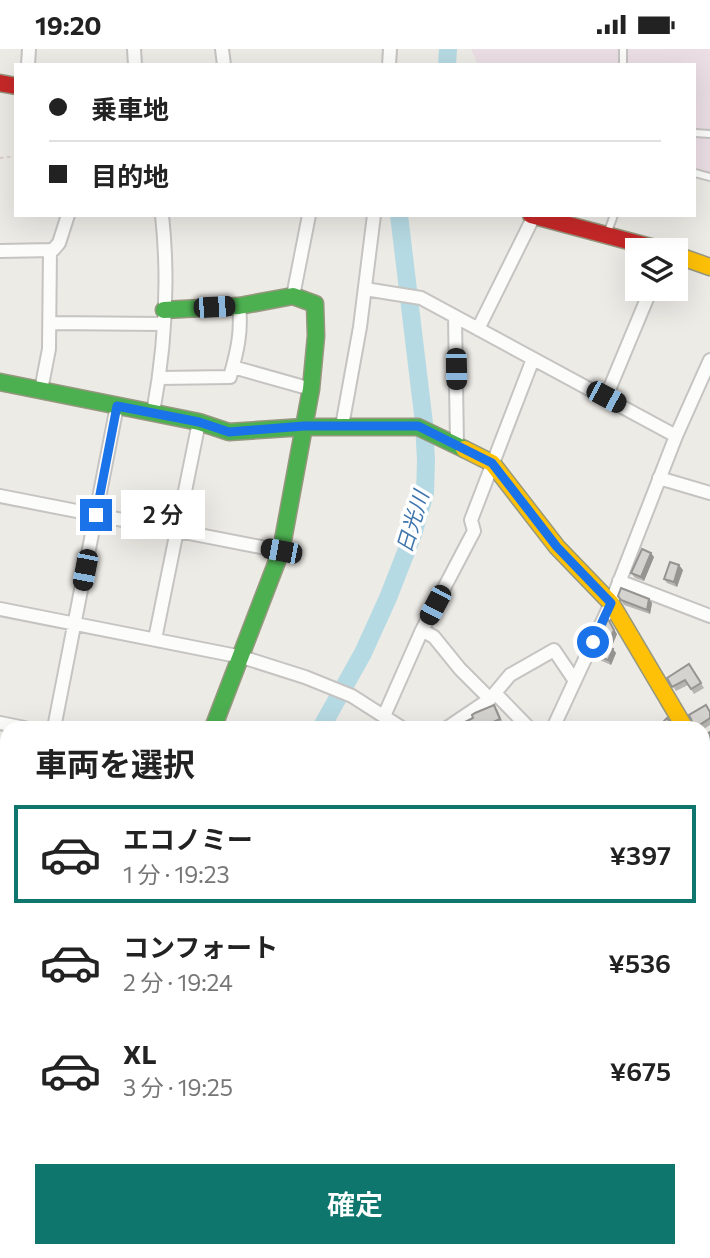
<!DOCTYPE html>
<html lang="ja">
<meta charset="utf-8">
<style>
body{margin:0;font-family:Commissioner,"Noto Sans JP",sans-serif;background:#f2f2f2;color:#222;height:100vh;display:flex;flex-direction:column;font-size:26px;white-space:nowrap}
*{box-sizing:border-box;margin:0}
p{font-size:23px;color:#767676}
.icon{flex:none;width:38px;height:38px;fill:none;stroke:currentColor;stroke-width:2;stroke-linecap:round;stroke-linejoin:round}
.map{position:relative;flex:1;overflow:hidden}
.details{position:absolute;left:0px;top:672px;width:710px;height:537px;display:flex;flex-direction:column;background:#fff;border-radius:21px 21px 0 0;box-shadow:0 7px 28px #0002}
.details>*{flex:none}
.banner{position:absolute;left:14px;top:14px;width:682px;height:154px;border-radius:0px;box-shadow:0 7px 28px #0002;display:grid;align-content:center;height:154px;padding:0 35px;background:#fff}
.fabs{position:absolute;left:625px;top:189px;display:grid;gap:14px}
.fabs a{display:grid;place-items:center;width:63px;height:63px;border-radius:0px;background:#fff;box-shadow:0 7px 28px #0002;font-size:35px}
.end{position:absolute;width:32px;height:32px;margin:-16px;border:9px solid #1a73e8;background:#fff;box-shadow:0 0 0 4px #fff}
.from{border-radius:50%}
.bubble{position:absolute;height:49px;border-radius:0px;background:#fff;box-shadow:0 7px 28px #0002;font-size:23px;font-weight:600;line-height:49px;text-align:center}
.car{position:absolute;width:21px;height:42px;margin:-21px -10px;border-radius:9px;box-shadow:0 0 5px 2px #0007;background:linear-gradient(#222 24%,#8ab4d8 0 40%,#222 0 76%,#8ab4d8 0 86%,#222 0)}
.banner b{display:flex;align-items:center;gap:24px;height:66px;font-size:26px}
.banner b+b{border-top:2px solid #e0e0e0}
.banner i{width:18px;height:18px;background:#222}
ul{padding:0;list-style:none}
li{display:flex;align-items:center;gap:21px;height:98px;margin:0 14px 10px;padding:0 21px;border:4px solid transparent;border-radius:0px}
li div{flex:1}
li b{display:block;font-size:26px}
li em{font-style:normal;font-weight:600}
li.active{border-color:#0f766e}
li>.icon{width:63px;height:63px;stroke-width:1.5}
h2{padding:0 35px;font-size:32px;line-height:84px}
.button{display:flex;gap:14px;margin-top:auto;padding:14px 35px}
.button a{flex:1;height:80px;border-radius:0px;background:#0f766e;color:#fff;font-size:28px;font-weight:600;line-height:80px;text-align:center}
.status{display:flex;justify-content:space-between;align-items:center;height:49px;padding:0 35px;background:#fff;direction:ltr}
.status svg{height:19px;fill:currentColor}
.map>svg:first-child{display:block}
.industrial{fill:#ebdee5}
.farmland{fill:url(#farmland-rules)}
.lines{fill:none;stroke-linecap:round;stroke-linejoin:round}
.river{stroke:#b6dae3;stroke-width:18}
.lane-casing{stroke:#c5c4c2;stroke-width:10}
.street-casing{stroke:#c5c4c2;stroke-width:16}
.fast-casing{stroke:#95977e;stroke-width:19}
.slow-casing{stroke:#95977e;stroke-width:19}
.jam-casing{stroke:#95977e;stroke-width:19}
.path{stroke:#dbccc9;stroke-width:2;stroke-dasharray:3.5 3.5;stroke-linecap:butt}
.lane{stroke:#fcfcfb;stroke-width:6}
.street{stroke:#fcfcfb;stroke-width:12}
.fast{stroke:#4caf50;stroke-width:16}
.slow{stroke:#ffc107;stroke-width:16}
.jam{stroke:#c62828;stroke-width:16}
.wall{fill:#b7b5b2}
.shaded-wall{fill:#959491}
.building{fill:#d5d3cf;stroke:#959491;stroke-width:2}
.route{stroke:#1a73e8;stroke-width:9}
.labels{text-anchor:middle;stroke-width:7;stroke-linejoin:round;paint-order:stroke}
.water-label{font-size:21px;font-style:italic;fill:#3f76ae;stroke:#fff}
</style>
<div class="status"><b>19:20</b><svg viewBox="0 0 49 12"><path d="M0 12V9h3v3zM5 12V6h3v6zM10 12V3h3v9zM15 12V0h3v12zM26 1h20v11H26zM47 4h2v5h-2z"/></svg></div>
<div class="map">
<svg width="710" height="1209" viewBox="0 0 710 1209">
<defs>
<pattern id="farmland-rules" width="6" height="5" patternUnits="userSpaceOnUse" patternTransform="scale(1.75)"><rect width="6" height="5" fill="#eeeed8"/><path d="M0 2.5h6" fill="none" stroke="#ccccb9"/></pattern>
</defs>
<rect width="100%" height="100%" fill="#edebe6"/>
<!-- industrial -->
<path class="industrial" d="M471,0H710V127L695,126V16H478Z"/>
<!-- farmland -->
<path class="farmland" d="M187,1202H223L224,1209H188Z
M336,1202H384L385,1209H337Z"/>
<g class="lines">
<!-- river -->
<path class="river" d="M447,16L448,0
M321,679L363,604L388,549L413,485L425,444L426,412L424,374L399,166
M0,1113L7,1109"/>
<!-- lane casing -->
<g class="lane-casing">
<path id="lane" d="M623,0V16
M695,84L710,85
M695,124L710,128
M607,185L614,166"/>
</g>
<!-- street casing -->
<g class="street-casing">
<path id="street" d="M134,0L135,16
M222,0L224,16
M28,16L29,0
M389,16L390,0
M0,202L53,201L59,194L68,166
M365,240L421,249L676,387
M293,247L309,166
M455,268L457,398
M50,274L163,275
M478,280L534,167
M233,318L311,340
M160,329L230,328C237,303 242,283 239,257
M41,341L49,300L50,201
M606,348L651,240
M153,364C165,299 169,231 162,166
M342,377L360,278L374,166
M659,429L710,444
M0,447L281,502
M619,532L710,567
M0,560L242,608L305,628L352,647L402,679
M422,581L434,588L460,620L490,650
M155,590L199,373
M496,645L529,679
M384,667L422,581L474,482L471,471L533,310
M0,674L25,679
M54,679L117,357
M447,679L490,650L510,626L554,601L575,632
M553,679L611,554L676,387L710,311
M704,710L710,727
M0,787L7,788
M704,860L710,858
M0,902L7,903
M0,950L7,915
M704,950L710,948
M0,1011L7,1010
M704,1050L710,1048
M0,1086L7,1085
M0,1162L7,1158
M704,1163L710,1190
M85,1202L86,1209
M223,1202L224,1209
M336,1202L337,1209
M432,1202L433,1209
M575,1202L576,1209
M626,1202V1209
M96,1209L140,1202"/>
</g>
<!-- fast casing -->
<g class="fast-casing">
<path id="fast" d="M164,261L239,257L293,247L315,255L316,287L311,340L281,502L213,679
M0,333L199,373L229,383L304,378H418L464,400"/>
</g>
<!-- slow casing -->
<g class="slow-casing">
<path id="slow" d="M676,206L710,218
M464,400L492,414L557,498L611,554L685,679"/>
</g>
<!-- jam casing -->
<g class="jam-casing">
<path id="jam" d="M0,34L16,37
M531,166L662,201"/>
</g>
<!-- path -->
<path class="path" d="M0,109L16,107"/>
<!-- lane -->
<use href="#lane" class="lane"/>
<!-- street -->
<use href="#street" class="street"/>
<!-- fast -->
<use href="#fast" class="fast"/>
<!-- slow -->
<use href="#slow" class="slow"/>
<!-- jam -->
<use href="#jam" class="jam"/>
</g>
<!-- wall -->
<path class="wall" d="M654,508L644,532L635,529L631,524Z
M683,521L677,538L667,534L664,530Z
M618,547L649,550L652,554L650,565L624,556Z
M617,585L611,599L616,604L611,616L595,609L592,605Z
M689,615L704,639L694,645L688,636L676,642L667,629Z
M497,660L503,674L493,679H453Z
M710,662V676L704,680L695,679Z
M704,730L707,735L710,747V756L704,757Z
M710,812V850H708L704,852V814Z
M710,1022V1039L704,1041V1023Z
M710,1051V1085L704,1086V1054Z
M710,1123V1144L706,1145L704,1141Z
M708,1198L710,1208L706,1209H629Z
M231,1202H248L232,1204Z
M329,1202L328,1209H310L309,1207Z
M510,1202H528L513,1207Z
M580,1202H609L610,1209H580Z"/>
<!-- shaded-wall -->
<path class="shaded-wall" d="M651,504L654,508L644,532L641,528Z
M679,516L683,521L677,538L674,533Z
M649,550L652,554L650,565L647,561Z
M608,570L617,585L610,602L607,597Z
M613,600L616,604L611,616L608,611Z
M704,730L707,735L710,747V752Z
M704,967L707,983L704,979Z
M325,1202H329L328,1209L325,1205Z"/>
<!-- building -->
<path class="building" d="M642,500L651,504L641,528L631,524Z
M670,513L679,516L674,533L664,530Z
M621,539L649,550L647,561L621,551L618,547Z
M608,570L614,581L607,597L613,600L608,611L592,605Z
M689,615L701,634L691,640L685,631L672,638L667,629Z
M494,656L500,670L480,679H453L473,669L472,666L475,664Z
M706,656L710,663V669L695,679L689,666Z
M667,669L674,679H657Z
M710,683V700L708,701L704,693V687Z
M704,730L709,751L704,752Z
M710,812V846H704V814Z
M710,1022V1035H704V1023Z
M710,1051V1067L706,1068L709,1080L704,1081V1054Z
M710,1123V1138L704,1140V1124Z
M704,1193L707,1203L688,1209H629L630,1202H704Z
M176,1202H180L182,1209H167L166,1204Z
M308,1202H325V1205L309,1207Z
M402,1202H415L416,1209H401L400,1205H403Z
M437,1202H489L492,1209H439Z
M580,1202H607V1206L580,1209Z"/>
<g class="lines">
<!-- route -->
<path class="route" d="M96,466L117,357L199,373L229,383L304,377H418L492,414L557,498L611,554L593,593"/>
</g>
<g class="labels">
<!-- water labels -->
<g class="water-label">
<text transform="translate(413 473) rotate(-73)" y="7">日光川</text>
</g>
</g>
</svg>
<div class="fabs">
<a><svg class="icon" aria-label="layers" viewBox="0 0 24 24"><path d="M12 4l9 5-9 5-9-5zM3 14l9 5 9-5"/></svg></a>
</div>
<i class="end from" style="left:593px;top:593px"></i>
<i class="end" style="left:96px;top:466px"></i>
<div class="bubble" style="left:121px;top:441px;width:84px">2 分</div>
<i class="car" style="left:214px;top:258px;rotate:87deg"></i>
<i class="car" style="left:456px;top:320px;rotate:179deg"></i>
<i class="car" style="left:606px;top:348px;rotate:118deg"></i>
<i class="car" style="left:281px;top:502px;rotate:281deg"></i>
<i class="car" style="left:85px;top:521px;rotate:191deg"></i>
<i class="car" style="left:435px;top:556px;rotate:208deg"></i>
<div class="banner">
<b><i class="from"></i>乗車地</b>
<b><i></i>目的地</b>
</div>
<section class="details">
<h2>車両を選択</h2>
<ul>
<li class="active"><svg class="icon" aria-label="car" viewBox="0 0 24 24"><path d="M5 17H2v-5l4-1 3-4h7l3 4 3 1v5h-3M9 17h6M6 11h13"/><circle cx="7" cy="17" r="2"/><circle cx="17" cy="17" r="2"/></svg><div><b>エコノミー</b><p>1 分 · 19:23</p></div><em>¥397</em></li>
<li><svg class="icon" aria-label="car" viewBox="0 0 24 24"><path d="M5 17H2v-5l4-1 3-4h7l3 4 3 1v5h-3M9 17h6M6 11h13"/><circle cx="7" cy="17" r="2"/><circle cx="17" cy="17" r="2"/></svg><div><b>コンフォート</b><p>2 分 · 19:24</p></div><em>¥536</em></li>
<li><svg class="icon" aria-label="car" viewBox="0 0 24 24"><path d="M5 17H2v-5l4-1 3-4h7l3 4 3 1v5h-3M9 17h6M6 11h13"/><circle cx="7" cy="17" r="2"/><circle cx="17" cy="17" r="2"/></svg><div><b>XL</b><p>3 分 · 19:25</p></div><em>¥675</em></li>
</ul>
<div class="button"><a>確定</a></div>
</section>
</div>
